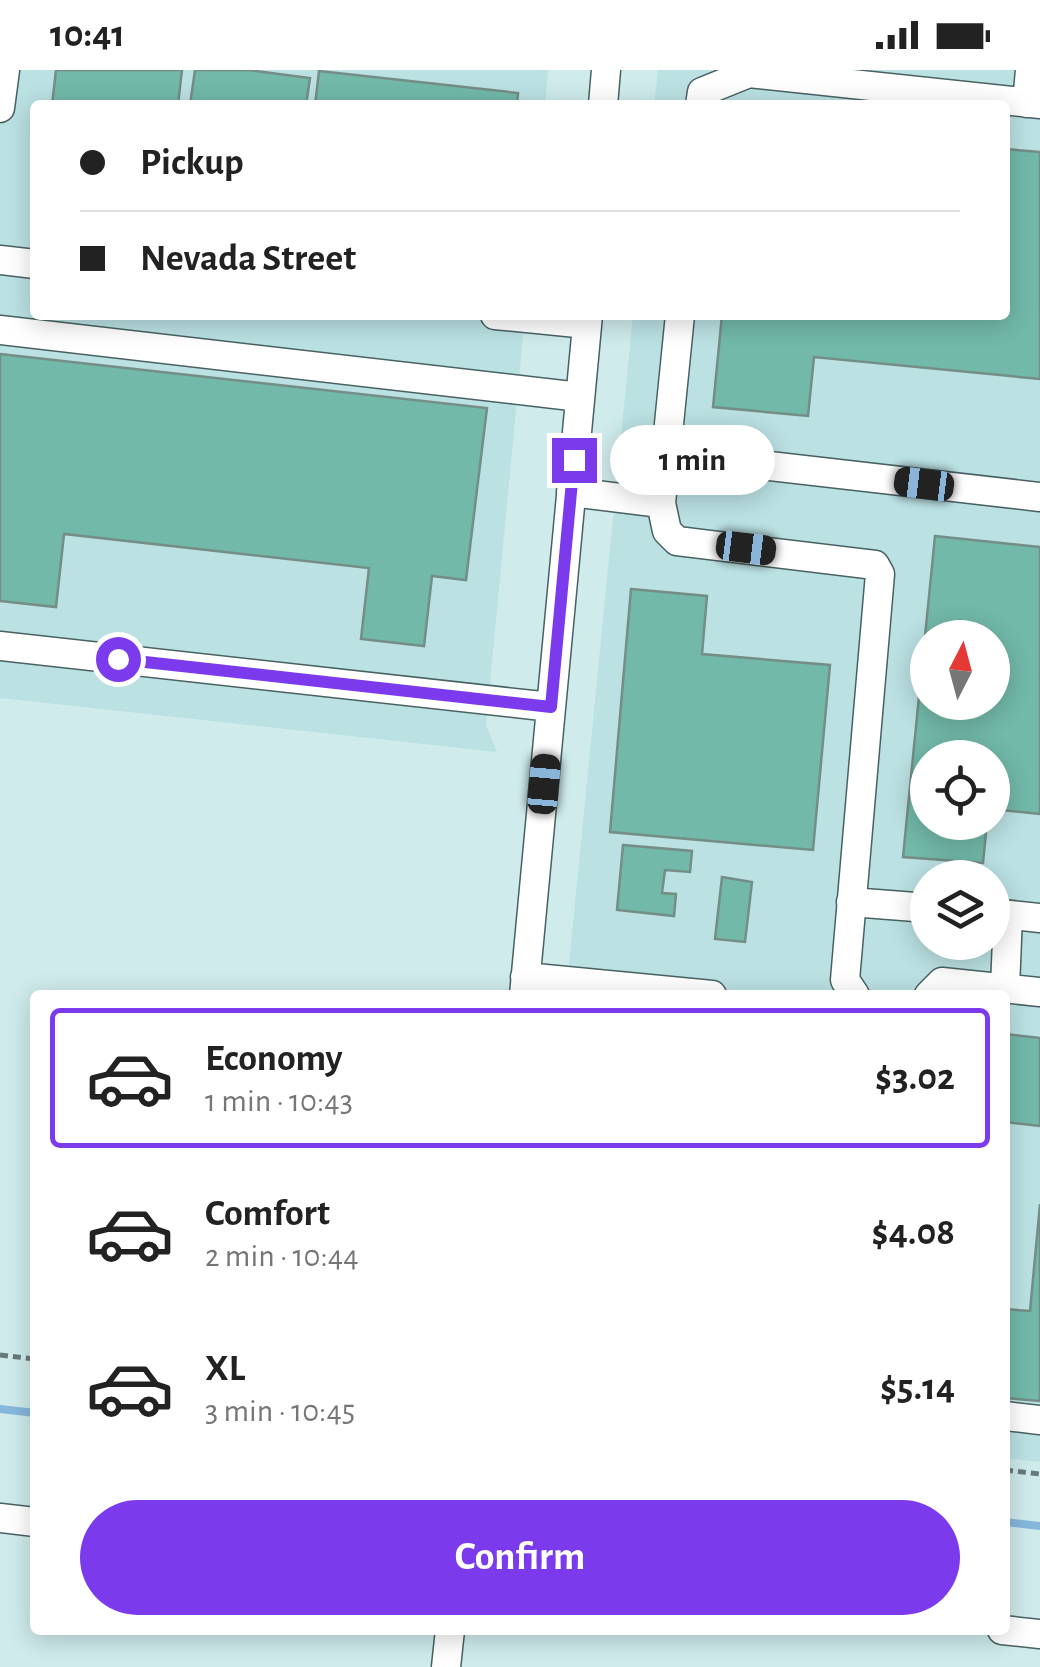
<!DOCTYPE html>
<meta charset="utf-8">
<style>
body{margin:0;font-family:"Alegreya Sans",sans-serif;background:#f2f2f2;color:#222;height:100vh;display:flex;flex-direction:column;font-size:38px;white-space:nowrap}
*{box-sizing:border-box;margin:0}
p{font-size:32px;color:#767676}
.icon{flex:none;width:55px;height:55px;fill:none;stroke:currentColor;stroke-width:2;stroke-linecap:round;stroke-linejoin:round}
.map{position:relative;flex:1;overflow:hidden}
.sheet{position:absolute;left:30px;top:920px;width:980px;height:645px;display:flex;flex-direction:column;background:#fff;border-radius:10px;box-shadow:0 5px 25px #0003}
.sheet>*{flex:none}
.hud{position:absolute;left:30px;top:30px;width:980px;height:220px;border-radius:10px;box-shadow:0 5px 25px #0003;display:grid;align-content:center;height:220px;padding:0 50px;background:#fff}
.needle{width:65px;rotate:6deg}
.tools{position:absolute;left:910px;top:550px;display:grid;gap:20px}
.tools a{display:grid;place-items:center;width:100px;height:100px;border-radius:50%;background:#fff;box-shadow:0 5px 25px #0003;font-size:50px}
.end{position:absolute;width:45px;height:45px;margin:-22px;border:12px solid #7c3aed;background:#fff;box-shadow:0 0 0 5px #fff}
.from{border-radius:50%}
.bubble{position:absolute;height:70px;border-radius:35px;background:#fff;box-shadow:0 5px 25px #0003;font-size:32px;font-weight:600;line-height:70px;text-align:center}
.car{position:absolute;width:30px;height:60px;margin:-30px -15px;border-radius:12px;box-shadow:0 0 8px 2px #0007;background:linear-gradient(#222 24%,#8ab4d8 0 40%,#222 0 76%,#8ab4d8 0 86%,#222 0)}
.hud b{display:flex;align-items:center;gap:35px;height:95px;font-size:38px}
.hud b+b{border-top:2px solid #e0e0e0}
.hud i{width:25px;height:25px;background:#222}
ul{padding:18px 0 0;list-style:none}
li{display:flex;align-items:center;gap:30px;height:140px;margin:0 20px 15px;padding:0 30px;border:5px solid transparent;border-radius:10px}
li div{flex:1}
li b{display:block;font-size:38px}
li em{font-style:normal;font-weight:600}
li.current{border-color:#7c3aed}
li>.icon{width:90px;height:90px;stroke-width:1.5}
.action{display:flex;gap:20px;margin-top:auto;padding:20px 50px}
.action a{flex:1;height:115px;border-radius:60px;background:#7c3aed;color:#fff;font-size:40px;font-weight:600;line-height:115px;text-align:center}
.status{display:flex;justify-content:space-between;align-items:center;height:70px;padding:0 50px;background:#fff;direction:ltr}
.status svg{height:28px;fill:currentColor}
.map>svg:first-child{display:block}
.built{fill:#bbe1e3;fill-rule:evenodd}
.lines{fill:none;stroke-linecap:round;stroke-linejoin:round}
.stream{stroke:#86b7dd;stroke-width:8}
.building{fill:#72b9a9;stroke:#748d87;stroke-width:2.5;fill-rule:evenodd}
.minor-casing{stroke:#486162;stroke-width:31}
.path{stroke:#677a7a;stroke-width:5;stroke-dasharray:8 5;stroke-linecap:butt}
.minor{stroke:#fff;stroke-width:28}
.route{stroke:#7c3aed;stroke-width:12}
</style>
<div class="status"><b>10:41</b><svg viewBox="0 0 49 12"><path d="M0 12V9h3v3zM5 12V6h3v6zM10 12V3h3v9zM15 12V0h3v12zM26 1h20v11H26zM47 4h2v5h-2z"/></svg></div>
<div class="map">
<svg width="1040" height="1597" viewBox="0 0 1040 1597">
<rect width="100%" height="100%" fill="#cfebec"/>
<!-- built -->
<path class="built" d="M0,0H548L545,35H35V245H525L486,655L497,682L0,628Z
M658,0H1040V1392L1005,1388V925H566L633,245H1005V35H654ZM928,568H992V632H928ZM928,688H992V752H928ZM928,808H992V872H928Z"/>
<g class="lines">
<!-- stream -->
<path class="stream" d="M0,1339L35,1343
M1005,1452L1040,1456"/>
</g>
<!-- building -->
<path class="building" d="M56,0H182L178,35H52Z
M195,0H248L310,8L306,35H190Z
M319,1L518,23L517,35H315Z
M1005,79L1040,82V309L814,287L808,346L713,337L722,245H1005Z
M0,284L487,338L466,510L432,506L424,576L361,569L369,498L64,464L56,537L0,531Z
M935,466L1040,477V744L992,739V688H928V752H987L983,793L903,787ZM928,568H992V632H928Z
M631,519L707,526L702,584L830,595L813,780L610,762Z
M623,775L692,781L690,802L665,800L662,823L676,824L674,846L617,840Z
M722,807L752,812L745,872L715,869Z
M1005,964L1040,968V1056L1005,1052Z
M1040,1134V1331L1005,1328V1239L1030,1241Z"/>
<g class="lines">
<!-- minor casing -->
<g class="minor-casing">
<path id="minor" d="M1027,33L1030,0
M603,35L606,0
M700,35L702,22L749,3L1040,34
M0,38L5,0
M0,190L35,194
M495,245L587,254
M0,260L580,327
M666,384L1040,427
M571,422L661,433L680,245
M661,433L667,461L677,471L875,495L880,504L845,910L855,925
M0,576L551,637
M851,832L928,838
M992,843L1040,848
M525,907L712,925
M1005,918L1008,845
M524,925L588,245
M929,925L942,912L1040,922
M1005,1346L1040,1350
M0,1448L35,1452
M1002,1560L1040,1564
M446,1597L450,1560"/>
</g>
<!-- path -->
<path class="path" d="M0,1285L35,1289
M1005,1400L1040,1404"/>
<!-- minor -->
<use href="#minor" class="minor"/>
</g>
<g class="lines">
<!-- route -->
<path class="route" d="M118,589L551,637L574,390"/>
</g>
</svg>
<div class="tools">
<a><svg class="needle" viewBox="-14 -14 28 28"><path d="M0-13l5 13h-10z" fill="#e53935"/><path d="M0 13l5-13h-10z" fill="#767676"/></svg></a>
<a><svg class="icon" aria-label="locate" viewBox="0 0 24 24"><circle cx="12" cy="12" r="6"/><path d="M12 2v4M12 18v4M2 12h4M18 12h4"/></svg></a>
<a><svg class="icon" aria-label="layers" viewBox="0 0 24 24"><path d="M12 4l9 5-9 5-9-5zM3 14l9 5 9-5"/></svg></a>
</div>
<i class="end from" style="left:118px;top:589px"></i>
<i class="end" style="left:574px;top:390px"></i>
<div class="bubble" style="left:610px;top:355px;width:165px">1 min</div>
<i class="car" style="left:924px;top:414px;rotate:277deg"></i>
<i class="car" style="left:746px;top:478px;rotate:97deg"></i>
<i class="car" style="left:544px;top:714px;rotate:5deg"></i>
<div class="hud">
<b><i class="from"></i>Pickup</b>
<b><i></i>Nevada Street</b>
</div>
<section class="sheet">
<ul>
<li class="current"><svg class="icon" aria-label="car" viewBox="0 0 24 24"><path d="M5 17H2v-5l4-1 3-4h7l3 4 3 1v5h-3M9 17h6M6 11h13"/><circle cx="7" cy="17" r="2"/><circle cx="17" cy="17" r="2"/></svg><div><b>Economy</b><p>1 min · 10:43</p></div><em>$3.02</em></li>
<li><svg class="icon" aria-label="car" viewBox="0 0 24 24"><path d="M5 17H2v-5l4-1 3-4h7l3 4 3 1v5h-3M9 17h6M6 11h13"/><circle cx="7" cy="17" r="2"/><circle cx="17" cy="17" r="2"/></svg><div><b>Comfort</b><p>2 min · 10:44</p></div><em>$4.08</em></li>
<li><svg class="icon" aria-label="car" viewBox="0 0 24 24"><path d="M5 17H2v-5l4-1 3-4h7l3 4 3 1v5h-3M9 17h6M6 11h13"/><circle cx="7" cy="17" r="2"/><circle cx="17" cy="17" r="2"/></svg><div><b>XL</b><p>3 min · 10:45</p></div><em>$5.14</em></li>
</ul>
<div class="action"><a>Confirm</a></div>
</section>
</div>
